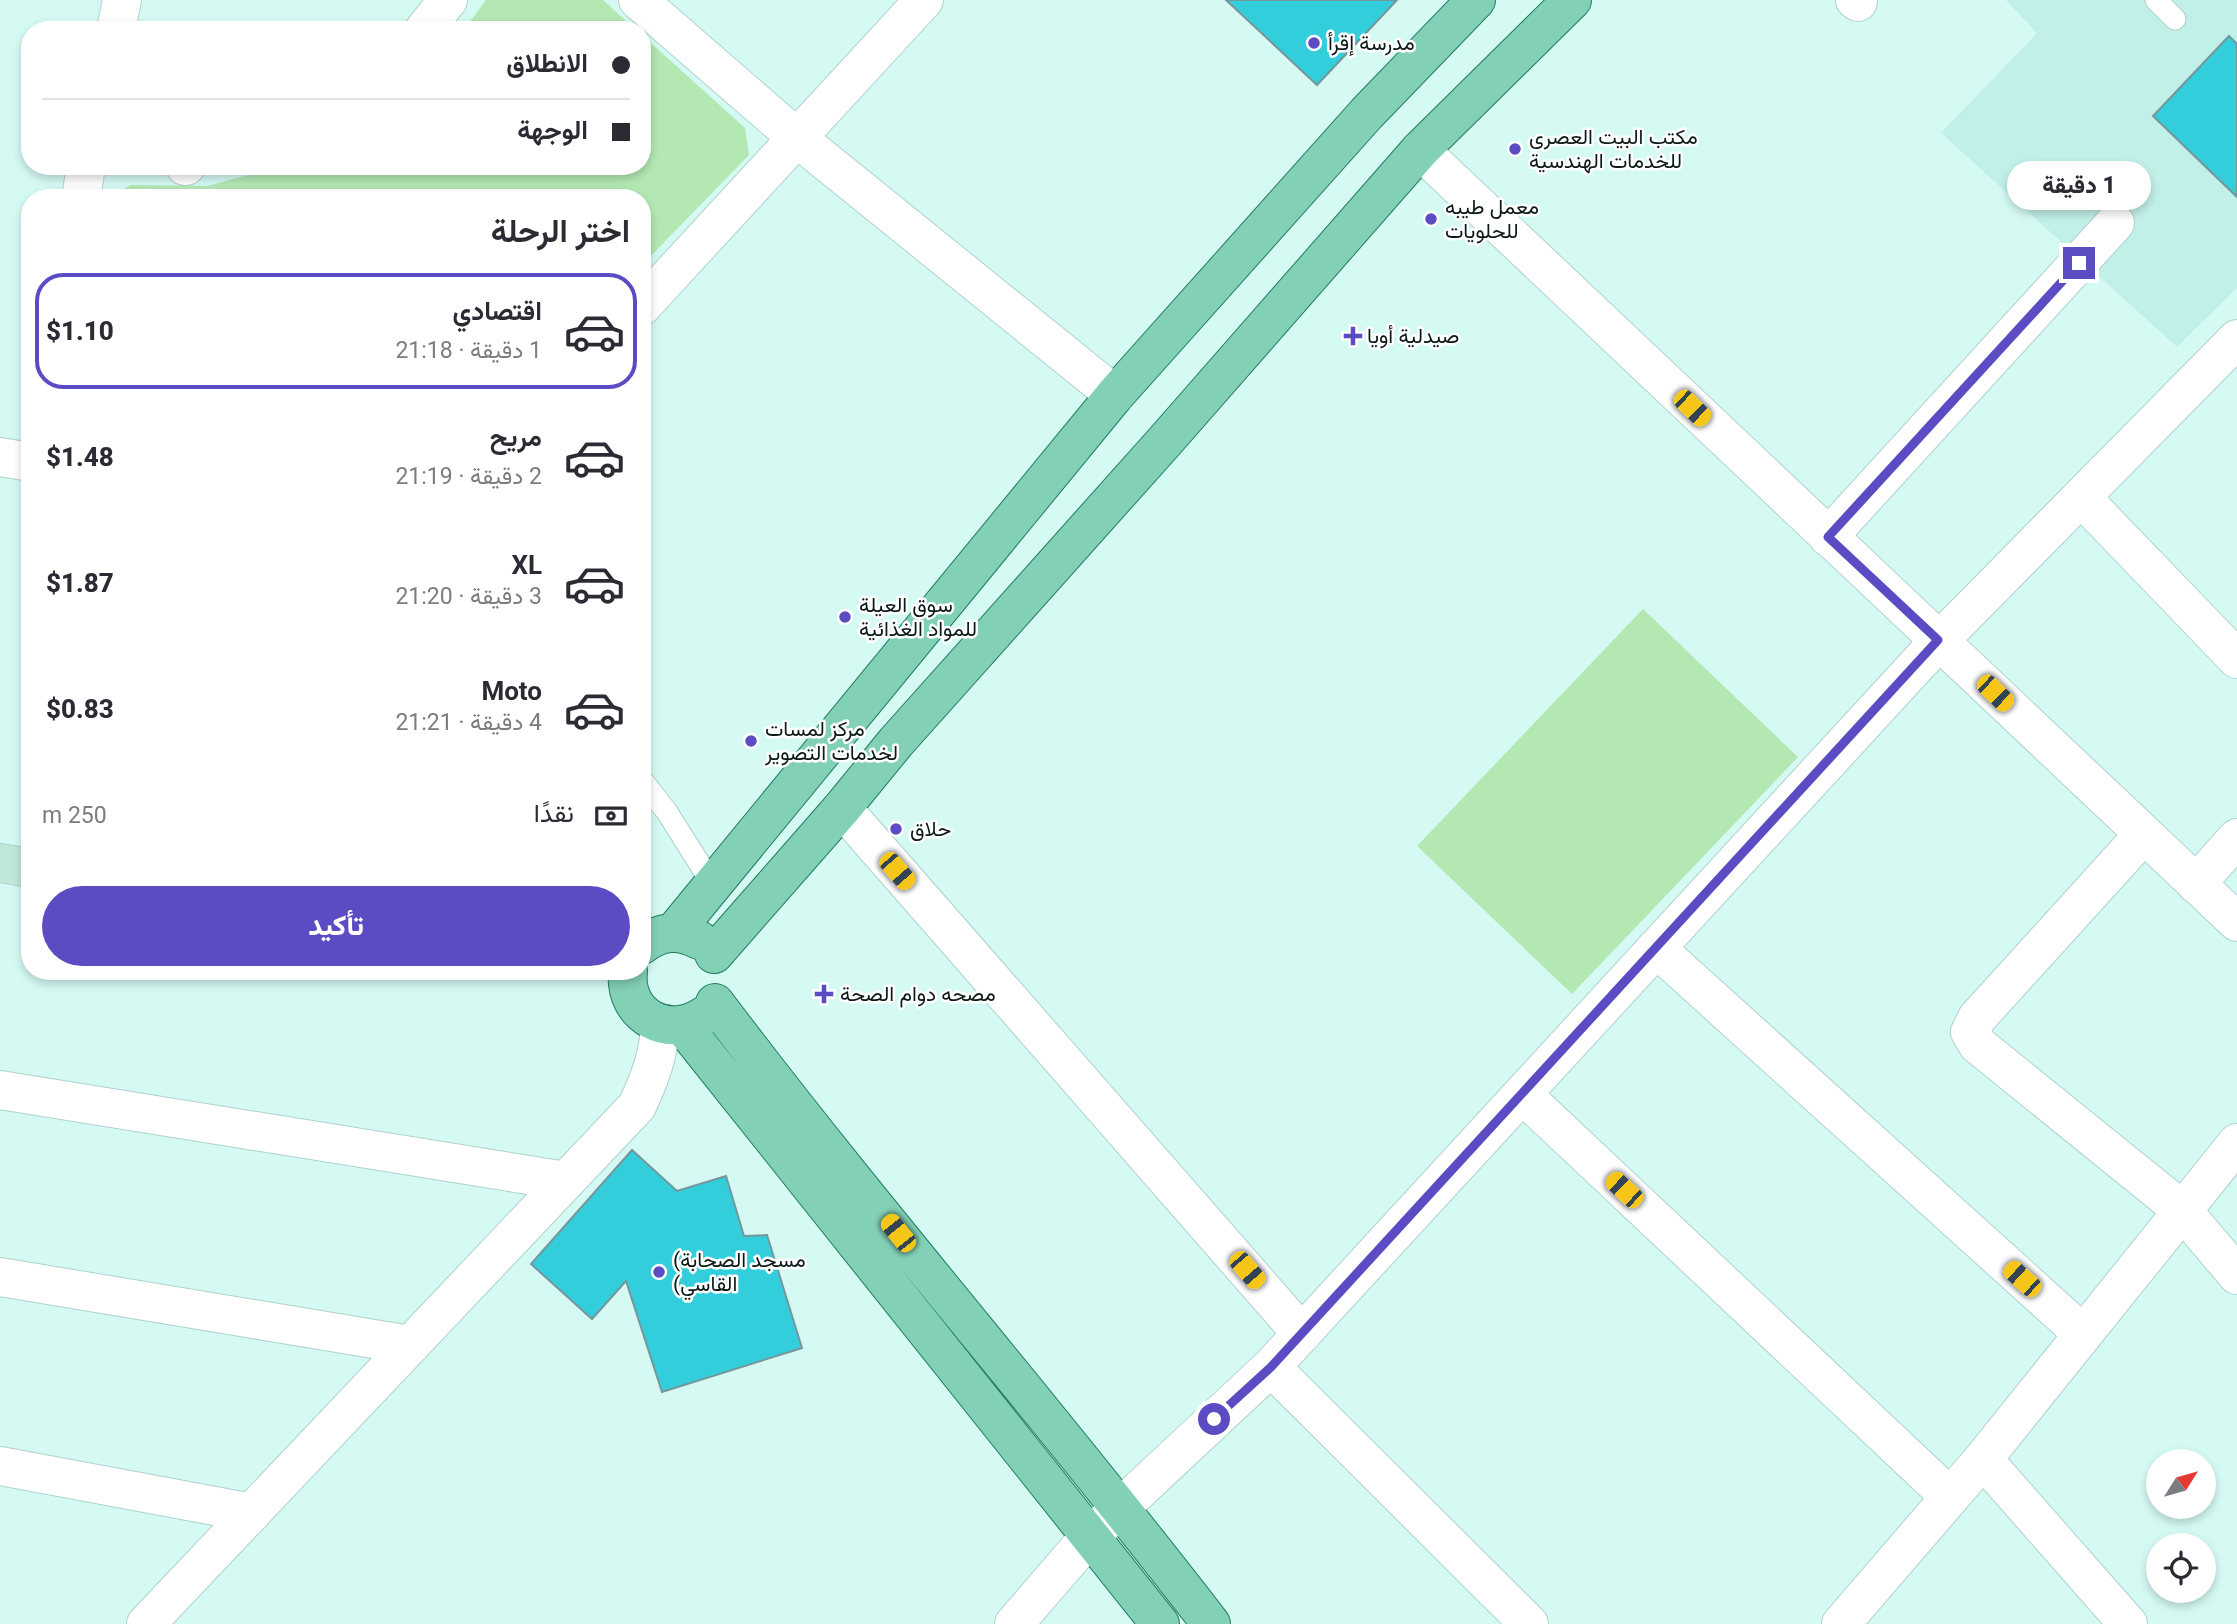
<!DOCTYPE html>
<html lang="ar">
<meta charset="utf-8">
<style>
body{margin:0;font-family:Roboto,Vazirmatn,sans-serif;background:#f7f7f7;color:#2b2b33;direction:rtl;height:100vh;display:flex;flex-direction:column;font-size:26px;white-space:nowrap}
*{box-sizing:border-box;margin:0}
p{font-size:23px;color:#7c7c81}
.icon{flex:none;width:38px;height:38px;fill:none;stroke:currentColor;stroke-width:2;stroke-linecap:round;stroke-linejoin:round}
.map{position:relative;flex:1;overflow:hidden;direction:ltr}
.panel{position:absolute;left:21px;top:189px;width:630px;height:791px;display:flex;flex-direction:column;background:#fff;border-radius:28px;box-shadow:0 4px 10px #0003;direction:rtl}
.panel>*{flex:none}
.hud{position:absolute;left:21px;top:21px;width:630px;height:154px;border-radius:28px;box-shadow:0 4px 10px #0003;direction:rtl;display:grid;align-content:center;height:154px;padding:0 21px;background:#fff}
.needle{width:46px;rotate:53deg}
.controls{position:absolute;left:2146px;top:1449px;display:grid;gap:14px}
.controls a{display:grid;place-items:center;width:70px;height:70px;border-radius:50%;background:#fff;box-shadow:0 4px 10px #0003;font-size:35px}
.end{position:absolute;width:32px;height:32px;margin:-16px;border:9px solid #5b4cc4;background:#fff;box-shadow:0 0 0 4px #fff}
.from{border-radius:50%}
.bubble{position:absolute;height:49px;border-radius:24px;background:#fff;box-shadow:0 4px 10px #0003;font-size:23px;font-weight:800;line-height:49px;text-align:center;direction:rtl}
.car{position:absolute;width:21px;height:42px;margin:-21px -10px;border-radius:9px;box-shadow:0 0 5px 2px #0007;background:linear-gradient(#f5c518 24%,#345 0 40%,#f5c518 0 76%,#345 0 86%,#f5c518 0)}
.hud b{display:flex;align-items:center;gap:24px;height:66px;font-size:26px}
.hud b+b{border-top:2px solid #e1e1e2}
.hud i{width:18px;height:18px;background:#2b2b33}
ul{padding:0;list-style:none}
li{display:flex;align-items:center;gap:21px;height:116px;margin:0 14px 10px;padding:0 7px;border:4px solid transparent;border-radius:28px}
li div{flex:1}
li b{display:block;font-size:26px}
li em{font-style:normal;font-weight:800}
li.on{border-color:#5b4cc4}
li>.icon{width:63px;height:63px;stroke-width:1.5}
h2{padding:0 21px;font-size:32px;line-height:84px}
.pay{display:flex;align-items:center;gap:18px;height:77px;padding:0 21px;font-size:26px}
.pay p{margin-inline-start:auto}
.button{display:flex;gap:14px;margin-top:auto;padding:14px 21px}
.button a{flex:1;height:80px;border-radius:42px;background:#5b4cc4;color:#fff;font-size:28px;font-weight:800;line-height:80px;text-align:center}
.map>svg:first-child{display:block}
.built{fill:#c1f0e8}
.green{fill:#b3e8b3}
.building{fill:#33cedc;stroke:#75979b;stroke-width:2}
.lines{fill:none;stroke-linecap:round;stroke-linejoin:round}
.service-casing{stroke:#aed2cc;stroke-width:23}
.minor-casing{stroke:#aed2cc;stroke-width:40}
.tertiary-casing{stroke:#aed2cc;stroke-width:40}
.secondary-casing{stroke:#aed2cc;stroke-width:40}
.primary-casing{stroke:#227c5d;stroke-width:40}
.service{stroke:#fff;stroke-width:21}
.minor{stroke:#fff;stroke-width:38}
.tertiary{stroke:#fff;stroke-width:38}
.secondary{stroke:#c0e8da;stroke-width:38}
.primary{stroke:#82d0b5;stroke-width:38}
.route{stroke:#5b4cc4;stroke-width:9}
.poi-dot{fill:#5b4cc4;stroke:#fefefe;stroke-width:2.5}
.labels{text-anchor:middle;stroke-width:5;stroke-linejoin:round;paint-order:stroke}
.poi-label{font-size:21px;fill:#0b1917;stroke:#fefefe;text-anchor:start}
</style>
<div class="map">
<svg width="2237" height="1624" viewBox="0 0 2237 1624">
<rect width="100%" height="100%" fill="#d5faf4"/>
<!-- built -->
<path class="built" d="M2006,0H2237V288L2177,347L1941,133L2037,33Z"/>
<!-- green -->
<path class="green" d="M486,0H603L636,30H464Z
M642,35L745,128L749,155L642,265V198H115L120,191L131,185L207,186L283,166H642Z
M1643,609L1798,757L1572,994L1417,846Z"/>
<!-- building -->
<path class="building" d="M1226,0H1397L1317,85Z
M2229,36L2237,44V197L2153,116Z
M632,1150L677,1191L726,1176L744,1236L767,1235L802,1348L662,1392L626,1281L592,1319L531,1264Z"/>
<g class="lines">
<!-- service casing -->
<g class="service-casing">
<path id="service" d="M2156,0L2175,19
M642,780L667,812L713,885"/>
</g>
<!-- minor casing -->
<g class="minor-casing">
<path id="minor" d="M638,0L797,138L1115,395
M1855,0L1858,2
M116,30L122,0
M424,30L448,0
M1420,150L2237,922
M185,166H186
M81,198L86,166
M642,306L924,0
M0,457L30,462
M2081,497L2237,659
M1828,537L2115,223
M842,808L1302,1334
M2144,834L1977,1018L1970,1032L1978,1045L2182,1210L2237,1275
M2196,884L2237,838
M1656,948L2083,1334
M0,1090L566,1181
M1522,1094L1950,1497
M0,1277L410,1345
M1271,1367L1529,1624
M1983,1459L2128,1624
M0,1466L252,1513
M1014,1624L1089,1537L1271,1367L1939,641L2237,339
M1841,1624L1983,1459L2237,1143"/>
</g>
<!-- tertiary casing -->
<g class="tertiary-casing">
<path id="tertiary" d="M146,1624L637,1106C650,1078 659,1055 660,1025"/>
</g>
<!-- secondary casing -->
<g class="secondary-casing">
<path id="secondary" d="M0,863L30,868"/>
</g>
<!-- primary casing -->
<g class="primary-casing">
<path id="primary" d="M674,932L1115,395L1367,113L1476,0
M642,945C660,931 679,929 699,940
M714,954L842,808L896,742L1165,441L1420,150L1572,0
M628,971C623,1017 670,1040 705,1015
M715,1003C875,1215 1050,1414 1211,1624
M683,1026L1160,1624"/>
</g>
<!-- service -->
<use href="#service" class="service"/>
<!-- minor -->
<use href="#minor" class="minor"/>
<!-- tertiary -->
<use href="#tertiary" class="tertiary"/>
<!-- secondary -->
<use href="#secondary" class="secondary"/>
<!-- primary -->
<use href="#primary" class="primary"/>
</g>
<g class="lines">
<!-- route -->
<path class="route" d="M1214,1419L1271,1367L1938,640L1828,537L2079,263"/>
</g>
<!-- markers -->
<g class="poi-dot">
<circle cx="1314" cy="43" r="7"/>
<circle cx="1515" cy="149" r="7"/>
<circle cx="1431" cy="219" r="7"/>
<path d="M1349.5 325.5h7v7h7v7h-7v7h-7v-7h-7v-7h7z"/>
<circle cx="845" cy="617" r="7"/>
<circle cx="751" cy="741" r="7"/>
<circle cx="896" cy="829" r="7"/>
<path d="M820.5 983.5h7v7h7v7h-7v7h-7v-7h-7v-7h7z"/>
<circle cx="659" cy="1272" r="7"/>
</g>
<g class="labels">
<!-- poi labels -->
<g class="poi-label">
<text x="1328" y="50">مدرسة إقرأ</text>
<text x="1529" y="144">مكتب البيت العصرى<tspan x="1529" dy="24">للخدمات الهندسية</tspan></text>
<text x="1445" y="214">معمل طيبه<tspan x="1445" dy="24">للحلويات</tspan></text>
<text x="1367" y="343">صيدلية أويا</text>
<text x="859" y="612">سوق العيلة<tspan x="859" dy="24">للمواد الغذائية</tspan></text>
<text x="765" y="736">مركز لمسات<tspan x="765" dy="24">لخدمات التصوير</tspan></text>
<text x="910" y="836">حلاق</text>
<text x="840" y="1001">مصحه دوام الصحة</text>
<text x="673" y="1267">(مسجد الصحابة<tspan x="673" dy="24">(القاسي</tspan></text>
</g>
</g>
</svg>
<div class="controls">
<a><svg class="needle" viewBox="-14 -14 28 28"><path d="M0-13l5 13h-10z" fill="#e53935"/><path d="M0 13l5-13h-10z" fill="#7c7c81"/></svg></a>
<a><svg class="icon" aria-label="locate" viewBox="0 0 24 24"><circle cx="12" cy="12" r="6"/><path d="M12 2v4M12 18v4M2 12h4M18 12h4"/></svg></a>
</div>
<i class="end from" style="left:1214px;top:1419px"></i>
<i class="end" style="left:2079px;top:263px"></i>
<div class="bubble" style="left:2007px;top:161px;width:144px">1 دقيقة</div>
<i class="car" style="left:1692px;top:408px;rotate:134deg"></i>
<i class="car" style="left:1995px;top:693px;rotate:134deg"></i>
<i class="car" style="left:897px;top:871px;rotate:139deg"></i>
<i class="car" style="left:1624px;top:1190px;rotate:313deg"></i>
<i class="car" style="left:898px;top:1233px;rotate:321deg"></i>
<i class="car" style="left:1247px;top:1270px;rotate:139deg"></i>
<i class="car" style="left:2022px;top:1279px;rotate:312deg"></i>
<div class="hud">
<b><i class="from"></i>الانطلاق</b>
<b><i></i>الوجهة</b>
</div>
<section class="panel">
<h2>اختر الرحلة</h2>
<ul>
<li class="on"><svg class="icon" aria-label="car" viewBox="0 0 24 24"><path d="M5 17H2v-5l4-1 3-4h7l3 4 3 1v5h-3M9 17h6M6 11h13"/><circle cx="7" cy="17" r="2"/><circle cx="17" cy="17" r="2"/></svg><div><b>اقتصادي</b><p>1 دقيقة · 21:18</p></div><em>$1.10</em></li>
<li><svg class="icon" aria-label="car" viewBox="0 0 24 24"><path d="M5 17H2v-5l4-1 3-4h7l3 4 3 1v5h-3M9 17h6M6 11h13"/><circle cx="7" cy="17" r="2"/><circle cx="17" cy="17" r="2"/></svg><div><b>مريح</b><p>2 دقيقة · 21:19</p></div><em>$1.48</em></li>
<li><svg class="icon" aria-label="car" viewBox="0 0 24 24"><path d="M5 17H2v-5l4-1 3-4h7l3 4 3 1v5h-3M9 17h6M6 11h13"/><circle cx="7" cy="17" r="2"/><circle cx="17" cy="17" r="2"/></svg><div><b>XL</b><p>3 دقيقة · 21:20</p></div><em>$1.87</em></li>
<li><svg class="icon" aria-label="car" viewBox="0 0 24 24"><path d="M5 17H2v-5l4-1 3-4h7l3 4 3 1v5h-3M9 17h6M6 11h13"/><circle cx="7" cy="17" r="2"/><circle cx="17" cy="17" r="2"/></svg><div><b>Moto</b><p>4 دقيقة · 21:21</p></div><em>$0.83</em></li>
</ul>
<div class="pay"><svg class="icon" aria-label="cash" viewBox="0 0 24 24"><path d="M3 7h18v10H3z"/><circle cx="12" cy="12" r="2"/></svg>نقدًا<p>250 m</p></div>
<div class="button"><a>تأكيد</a></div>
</section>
</div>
